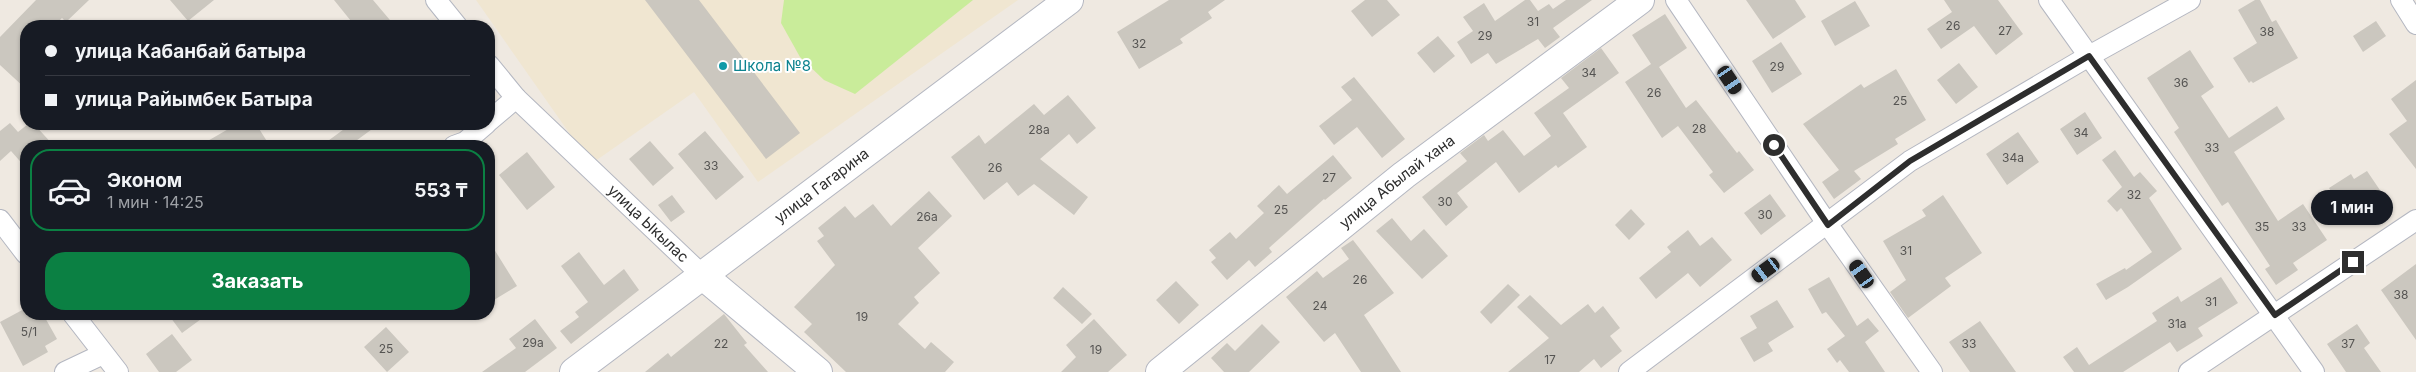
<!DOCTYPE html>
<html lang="ru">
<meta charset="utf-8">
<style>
body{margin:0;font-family:Inter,sans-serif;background:#242831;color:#f1f3f6;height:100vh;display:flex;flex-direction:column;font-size:19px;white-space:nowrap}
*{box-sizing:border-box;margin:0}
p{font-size:16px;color:#9ea1a6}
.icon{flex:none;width:28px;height:28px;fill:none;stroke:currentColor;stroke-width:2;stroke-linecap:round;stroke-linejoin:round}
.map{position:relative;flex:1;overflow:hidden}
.side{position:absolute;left:20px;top:140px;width:475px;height:180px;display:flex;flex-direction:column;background:#171b24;border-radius:20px;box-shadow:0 1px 4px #0004}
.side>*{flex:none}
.hud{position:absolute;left:20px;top:20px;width:475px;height:110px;border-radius:20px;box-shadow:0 1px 4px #0004;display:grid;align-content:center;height:110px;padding:0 25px;background:#171b24}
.end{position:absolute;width:22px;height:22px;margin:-11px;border:6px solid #2e2e2e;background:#fff;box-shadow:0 0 0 2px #fff}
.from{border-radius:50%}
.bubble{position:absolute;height:35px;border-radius:18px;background:#171b24;box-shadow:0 1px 4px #0004;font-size:16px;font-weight:700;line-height:35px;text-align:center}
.car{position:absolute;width:15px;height:30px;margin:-15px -8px;border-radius:6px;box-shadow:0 0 4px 1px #0007;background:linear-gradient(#222 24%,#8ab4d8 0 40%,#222 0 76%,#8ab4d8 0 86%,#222 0)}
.hud b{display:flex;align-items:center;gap:18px;height:48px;font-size:19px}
.hud b+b{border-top:1px solid #363941}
.hud i{width:12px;height:12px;background:#f1f3f6}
ul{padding:9px 0 0;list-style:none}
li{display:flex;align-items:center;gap:15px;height:82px;margin:0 10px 8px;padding:0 15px;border:2px solid transparent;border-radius:20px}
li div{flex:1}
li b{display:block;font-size:19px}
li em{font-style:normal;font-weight:700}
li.active{border-color:#0b8043}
li>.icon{width:45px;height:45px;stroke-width:1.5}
.cta{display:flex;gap:10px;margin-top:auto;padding:10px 25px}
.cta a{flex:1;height:58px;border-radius:20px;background:#0b8043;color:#fff;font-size:20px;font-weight:700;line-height:58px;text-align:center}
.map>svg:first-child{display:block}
.education{fill:#f0e6d1}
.pitch{fill:#c9ec9a}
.building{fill:#cbc7bf}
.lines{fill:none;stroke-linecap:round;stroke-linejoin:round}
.street-casing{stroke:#b4b7c1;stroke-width:22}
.secondary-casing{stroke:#b4b7c1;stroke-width:30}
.street{stroke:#fff;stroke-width:20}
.secondary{stroke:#fff;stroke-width:28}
.route{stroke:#2e2e2e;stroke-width:6}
.culture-dot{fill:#0f9aa8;stroke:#fff;stroke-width:2}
.labels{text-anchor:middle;stroke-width:4;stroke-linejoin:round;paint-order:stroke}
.number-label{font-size:12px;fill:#555452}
.culture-label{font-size:15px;fill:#0d838f;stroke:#fff;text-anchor:start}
.street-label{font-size:15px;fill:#2e2e2e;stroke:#fff}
</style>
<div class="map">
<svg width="2416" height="372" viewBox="0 0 2416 372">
<rect width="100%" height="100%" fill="#efe9e1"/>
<!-- education -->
<path class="education" d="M476,0H1018L758,182L694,92L591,164Z"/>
<!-- pitch -->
<path class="pitch" d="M784,0H973L855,94L824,80L800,57L781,23Z"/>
<!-- building -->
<path class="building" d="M36,0H89L66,22L62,18L54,26H26V89L0,65V37Z
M170,0H214L188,21Z
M334,0H373L395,26H355Z
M645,0H699L800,133L766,159Z
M1169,0H1225L1208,12L1212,18L1180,39L1183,43L1139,69L1117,32Z
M1365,0H1387L1400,15L1372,37L1351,11Z
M1525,0H1530L1538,11L1549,4L1553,9L1566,0H1592L1553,28L1560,37L1545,48L1538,39L1496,64L1488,53L1471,64L1457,42L1473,31L1463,17L1484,3L1495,21Z
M1746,0H1795L1806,17L1773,39Z
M1944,0H1998L2023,34L1996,55L1974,26L1941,49L1927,29L1952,12Z
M2255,0H2260L2272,22L2276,20L2298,58L2253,83L2251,81L2249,83L2233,58L2257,43L2238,10Z
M1855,1L1870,26L1835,46L1821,21Z
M1665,14L1687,48L1659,67L1686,108L1696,100L1737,153L1739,151L1754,170L1724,193L1709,175L1713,172L1678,126L1662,138L1625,82L1651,64L1632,35Z
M2376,21L2386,36L2363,52L2353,36Z
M1438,36L1455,56L1434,73L1417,53Z
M1781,42L1802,74L1772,93L1752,61Z
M1601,48L1619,73L1563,113L1587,147L1558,168L1556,165L1519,193L1496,162L1457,193L1468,207L1446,226L1422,197L1467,161L1460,153L1484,135L1488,141L1503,130L1524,156L1551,136L1534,113L1569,88L1561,78Z
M2190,50L2214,87L2201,96L2229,138L2277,106L2285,119L2234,152L2278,221L2303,204L2327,240L2293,263L2298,270L2276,285L2265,269L2270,266L2228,202L2222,206L2174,132L2179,128L2147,78Z
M1959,63L1978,87L1956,104L1937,80Z
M1896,69L1926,120L1895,139L1898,144L1854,171L1861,179L1834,199L1822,182L1839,170L1803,124L1861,84L1864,88Z
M1354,77L1405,139L1382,158L1357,127L1334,145L1319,126L1352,100L1341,87Z
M2416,80V169L2389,134L2407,121L2391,99Z
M1068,95L1096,128L1077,144L1069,134L1040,159L1088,197L1074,215L1034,184L1018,196L1007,182L984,200L951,157L979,135L985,144L1034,104L1044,115Z
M2085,112L2102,138L2077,155L2060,129Z
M10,123L18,132L28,124H34L54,146H26V168L11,151L0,161V131Z
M237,124H256L270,146H199Z
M351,124H379L349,146H321Z
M705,131L744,177L716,200L678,154Z
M2018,132L2039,162L2007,185L1986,154Z
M650,141L674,168L653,186L629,159Z
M2115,150L2134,177L2140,172L2157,191L2149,198L2182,249L2128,287L2106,300L2096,284L2125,268L2126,270L2152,252L2121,208L2117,212L2107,201L2122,187L2102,160Z
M527,152L555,187L527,210L499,175Z
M1333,155L1352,178L1325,200L1324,199L1269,248L1272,252L1255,267L1249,260L1227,280L1211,262L1216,258L1209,250L1230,232L1236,239L1264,213L1257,206L1279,185L1287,194Z
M2367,171L2386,199L2350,222L2329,188L2351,174L2354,179Z
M929,191L952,216L918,248L940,273L914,297L919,303L898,324L925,349L931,342L954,362L945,372H846L804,332L812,324L794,307L835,265L817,241L824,236L818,228L845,206L855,218L873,204L891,226Z
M1770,194L1786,216L1761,235L1744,213Z
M672,195L685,212L671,222L658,205Z
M1943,195L1982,253L1945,278L1951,286L1908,318L1890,292L1906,280L1883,241L1926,216L1922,210Z
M1631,209L1645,224L1629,240L1615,225Z
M1392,218L1411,241L1424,229L1448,256L1422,279L1376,231Z
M1688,230L1700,246L1712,237L1732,260L1700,287L1688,273L1656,299L1639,278L1671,252L1667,247Z
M1353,240L1394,293L1364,315L1401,372H1361L1335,333L1324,342L1286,297L1317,271L1323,278L1349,259L1341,248Z
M489,241L517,286L489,303Z
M579,252L604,285L624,269L639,290L571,344L560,331L579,317L575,312L588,302L561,266Z
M2416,264V340L2381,290Z
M1829,277L1857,326L1868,318L1879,331L1865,342L1885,372H1849L1840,360L1837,363L1827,349L1845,336L1826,312L1822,314L1808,289Z
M2221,277L2238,303L2198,328L2203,336L2177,352L2170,342L2123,372H2074L2063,357L2077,347L2089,365L2157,321L2152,313L2178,296L2181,302Z
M1176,281L1199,305L1179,324L1156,300Z
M1508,284L1520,295L1491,324L1480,312Z
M1063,287L1092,314L1082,324L1053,298Z
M1530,295L1561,325L1588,304L1595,313L1603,306L1620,328L1610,336L1622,351L1601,368L1594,359L1579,372H1508L1549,338L1517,307Z
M1777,300L1794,327L1768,343L1773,351L1754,362L1740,338L1757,328L1750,316Z
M26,308V314H43L57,339L45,346L48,352L23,366L0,322Z
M168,314H208L182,333Z
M724,314L747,343L744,345L768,372H645L668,353L671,357Z
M535,319L557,348L525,372H482L516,348L509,339Z
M1094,319L1127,355L1108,372H1061L1076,357L1066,345Z
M1980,321L2016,372H1970L1949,342Z
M1262,324L1280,342L1249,372H1224L1211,358L1227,343L1235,351Z
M2357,324L2370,343L2364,348L2381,372H2346L2327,344Z
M386,327L409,352L387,372L364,347Z
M172,334L192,360L176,372H159L146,354Z"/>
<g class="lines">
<!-- street casing -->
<g class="street-casing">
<g id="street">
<path d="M436,0L457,26"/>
<path d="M1676,0L1828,225L1932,372"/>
<path d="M2049,0L2314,372"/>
<path d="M2401,0L2416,24"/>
<path id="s1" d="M489,65L516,98L702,275"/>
<path d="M489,121L516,98"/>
<path d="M454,146L465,142L486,124"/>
<path d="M0,220L26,254"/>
<path d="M73,314L118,372"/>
<path d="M65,372L103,354"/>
<path d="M1629,372L1910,161L2089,56L2190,0"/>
<path d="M2189,372L2416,220"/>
</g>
</g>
<!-- secondary casing -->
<g class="secondary-casing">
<g id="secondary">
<path d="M702,275L818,372"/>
<path id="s2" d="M574,372L1069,0"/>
<path id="s3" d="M1160,372L1404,175L1640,0"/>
</g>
</g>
<!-- street -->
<use href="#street" class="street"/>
<!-- secondary -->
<use href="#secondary" class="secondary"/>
</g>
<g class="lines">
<!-- route -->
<path class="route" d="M1774,145L1828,225L1910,161L2089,56L2275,315L2353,262"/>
</g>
<!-- markers -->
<circle class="culture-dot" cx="723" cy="66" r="5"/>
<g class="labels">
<!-- number labels -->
<g class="number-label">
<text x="1533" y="26">31</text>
<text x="1953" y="30">26</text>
<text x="2005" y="35">27</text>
<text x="2267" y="36">38</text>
<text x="1485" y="40">29</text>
<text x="1139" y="48">32</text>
<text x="1777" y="71">29</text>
<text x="1589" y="77">34</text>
<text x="2181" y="87">36</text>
<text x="1654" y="97">26</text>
<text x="1900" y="105">25</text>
<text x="1699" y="133">28</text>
<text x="1039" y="134">28а</text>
<text x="2081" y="137">34</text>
<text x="2212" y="152">33</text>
<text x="2013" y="162">34а</text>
<text x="711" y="170">33</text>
<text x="995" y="172">26</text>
<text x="1329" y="182">27</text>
<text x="2134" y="199">32</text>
<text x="1445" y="206">30</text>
<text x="1281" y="214">25</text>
<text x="1765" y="219">30</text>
<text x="927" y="221">26а</text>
<text x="2262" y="231">35</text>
<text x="2299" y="231">33</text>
<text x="1906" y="255">31</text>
<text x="1360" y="284">26</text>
<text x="2401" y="299">38</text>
<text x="2211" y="306">31</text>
<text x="1320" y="310">24</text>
<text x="862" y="321">19</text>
<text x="2177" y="328">31а</text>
<text x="29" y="336">5/1</text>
<text x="533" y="347">29а</text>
<text x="721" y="348">22</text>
<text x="1969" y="348">33</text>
<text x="2348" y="348">37</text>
<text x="386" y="353">25</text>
<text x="1096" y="354">19</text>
<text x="1550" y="364">17</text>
</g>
<!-- culture labels -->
<g class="culture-label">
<text x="733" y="71">Школа №8</text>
</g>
<!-- street labels -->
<g class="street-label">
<text dy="5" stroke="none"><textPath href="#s3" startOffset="304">улица Абылай хана</textPath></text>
<text dy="5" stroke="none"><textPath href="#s2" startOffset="310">улица Гагарина</textPath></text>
<text dy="5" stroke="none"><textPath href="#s1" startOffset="225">улица Ыкылас</textPath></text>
</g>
</g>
</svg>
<i class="end from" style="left:1774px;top:145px"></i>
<i class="end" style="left:2353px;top:262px"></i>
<div class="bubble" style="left:2311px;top:190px;width:82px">1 мин</div>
<i class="car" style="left:1730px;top:80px;rotate:146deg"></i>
<i class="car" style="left:1766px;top:270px;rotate:234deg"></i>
<i class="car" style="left:1862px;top:274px;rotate:325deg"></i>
<div class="hud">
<b><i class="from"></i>улица Кабанбай батыра</b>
<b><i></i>улица Райымбек Батыра</b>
</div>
<section class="side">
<ul>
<li class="active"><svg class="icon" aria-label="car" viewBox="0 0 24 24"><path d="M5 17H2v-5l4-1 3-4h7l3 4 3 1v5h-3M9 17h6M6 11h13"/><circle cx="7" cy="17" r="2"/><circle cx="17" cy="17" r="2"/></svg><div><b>Эконом</b><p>1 мин · 14:25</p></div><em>553 ₸</em></li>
</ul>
<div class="cta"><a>Заказать</a></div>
</section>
</div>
